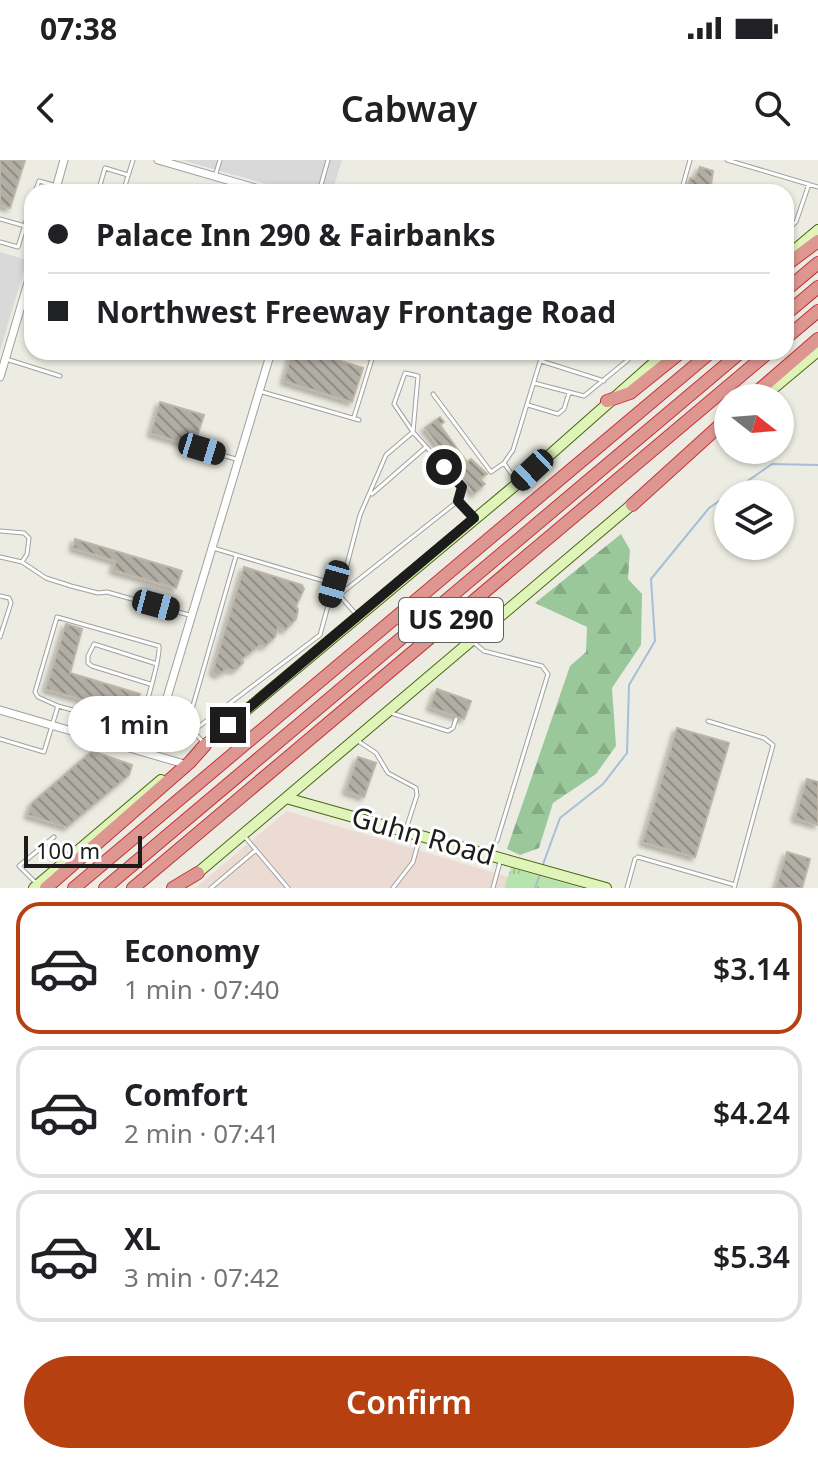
<!DOCTYPE html>
<meta charset="utf-8">
<style>
body{margin:0;font-family:"Noto Sans",sans-serif;background:#f2f2f2;color:#202124;height:100vh;display:flex;flex-direction:column;font-size:30px;white-space:nowrap}
*{box-sizing:border-box;margin:0}
p{font-size:26px;color:#757577}
.icon{flex:none;width:44px;height:44px;fill:none;stroke:currentColor;stroke-width:2;stroke-linecap:round;stroke-linejoin:round}
.map{position:relative;height:728px;overflow:hidden}
.panel{display:flex;flex-direction:column;background:#fff;flex:1}
.panel>*{flex:none}
.banner{position:absolute;left:24px;top:24px;width:770px;height:176px;border-radius:24px;box-shadow:0 2px 6px #0004;display:grid;align-content:center;height:176px;padding:0 24px;background:#fff}
.needle{width:52px;rotate:107deg}
.controls{position:absolute;left:714px;top:224px;display:grid;gap:16px}
.controls a{display:grid;place-items:center;width:80px;height:80px;border-radius:50%;background:#fff;box-shadow:0 2px 6px #0004;font-size:40px}
.scale{position:absolute;left:24px;bottom:20px;width:118px;box-sizing:border-box;padding-left:8px;border:4px solid #1c1c1c;border-top:0;font-size:22px;line-height:28px;white-space:nowrap;color:#1c1c1c;-webkit-text-stroke:6px #fff;paint-order:stroke}
.end{position:absolute;width:36px;height:36px;margin:-18px;border:10px solid #1c1c1c;background:#fff;box-shadow:0 0 0 4px #fff}
.from{border-radius:50%}
.bubble{position:absolute;height:56px;border-radius:28px;background:#fff;box-shadow:0 2px 6px #0004;font-size:26px;font-weight:600;line-height:56px;text-align:center}
.car{position:absolute;width:24px;height:48px;margin:-24px -12px;border-radius:10px;box-shadow:0 0 6px 2px #0007;background:linear-gradient(#222 24%,#8ab4d8 0 40%,#222 0 76%,#8ab4d8 0 86%,#222 0)}
.banner b{display:flex;align-items:center;gap:28px;height:76px;font-size:30px}
.banner b+b{border-top:2px solid #e0e0e0}
.banner i{width:20px;height:20px;background:#202124}
ul{padding:14px 0 0;list-style:none}
li{display:flex;align-items:center;gap:24px;height:132px;margin:0 16px 12px;padding:0 8px;border:4px solid #e0e0e0;border-radius:24px}
li div{flex:1}
li b{display:block;font-size:30px}
li em{font-style:normal;font-weight:600}
li.selected{border-color:#b74011}
li>.icon{width:72px;height:72px;stroke-width:1.5}
.primary-button{display:flex;gap:16px;margin-top:auto;padding:16px 24px}
.primary-button a{flex:1;height:92px;border-radius:48px;background:#b74011;color:#fff;font-size:32px;font-weight:600;line-height:92px;text-align:center}
.status{display:flex;justify-content:space-between;align-items:center;height:56px;padding:0 40px;background:#fff;direction:ltr}
.status svg{height:22px;fill:currentColor}
header{display:flex;justify-content:space-between;align-items:center;height:104px;padding:0 24px;background:#fff;font-size:36px;font-weight:600}
.map>svg:first-child{display:block}
.residential{fill:#dad9d9}
.commercial{fill:#ecdbd2}
.grass{fill:url(#grass-tufts)}
.forest{fill:url(#forest-firs)}
.lines{fill:none;stroke-linecap:round;stroke-linejoin:round}
.stream{stroke:#a6bed7;stroke-width:2}
.building{fill:url(#building-back-hatch);stroke:#bdb6a6;stroke-width:2;filter:url(#shadow)}
.lane-casing{stroke:#a0a0a0;stroke-width:5}
.street-casing{stroke:#a0a0a0;stroke-width:9}
.secondary-casing{stroke:#45680e;stroke-width:12}
.highway-casing{stroke:#c7323b;stroke-width:14}
.lane{stroke:#fff;stroke-width:3}
.street{stroke:#fff;stroke-width:7}
.secondary{stroke:#e0f3b9;stroke-width:10}
.highway{stroke:#de9790;stroke-width:12}
.route{stroke:#1c1c1c;stroke-width:10}
.labels{text-anchor:middle;stroke-width:6;stroke-linejoin:round;paint-order:stroke}
.shield{fill:#fff;stroke:#606060;stroke-width:2}
.shield-label{font-size:26px;font-weight:bold;fill:#1c1c1c}
.street-label{font-size:28px;fill:#1c1c1c;stroke:#fff}
</style>
<div class="status"><b>07:38</b><svg viewBox="0 0 49 12"><path d="M0 12V9h3v3zM5 12V6h3v6zM10 12V3h3v9zM15 12V0h3v12zM26 1h20v11H26zM47 4h2v5h-2z"/></svg></div>
<header><svg class="icon" aria-label="back" viewBox="0 0 24 24"><path d="M15 5l-7 7 7 7"/></svg>Cabway<svg class="icon" aria-label="search" viewBox="0 0 24 24"><circle cx="10" cy="10" r="6"/><path d="M15 15l6 6"/></svg></header>
<div class="map">
<svg width="818" height="728" viewBox="0 0 818 728">
<defs>
<pattern id="grass-tufts" width="24" height="20" patternUnits="userSpaceOnUse" patternTransform="scale(2)"><rect width="24" height="20" fill="#b7e3ac"/><path d="M3 7l-1-3M5 7V3M7 7l1-3M15 17l-1-3M17 17v-4M19 17l1-3" fill="none" stroke="#9dc293"/></pattern>
<pattern id="forest-firs" width="22" height="20" patternUnits="userSpaceOnUse" patternTransform="scale(2)"><rect width="22" height="20" fill="#9bc89a"/><path d="M5 1l3.5 6h-7zM16 11l3.5 6h-7z" fill="#85ab84"/></pattern>
<pattern id="building-back-hatch" width="6" height="6" patternUnits="userSpaceOnUse" patternTransform="scale(2)"><rect width="6" height="6" fill="#b1aea5"/><path d="M-1 5l2 2M0 0l6 6M5-1l2 2" fill="none" stroke="#8f8d86"/></pattern>
<filter id="shadow"><feDropShadow dx="-3.5" dy="3.5" stdDeviation="2" flood-color="#0004"/></filter>
</defs>
<rect width="100%" height="100%" fill="#ecece2"/>
<!-- residential -->
<path class="residential" d="M181,0H342L332,32L313,28L308,32H295Z
M0,92L27,100L0,191Z"/>
<!-- commercial -->
<path class="commercial" d="M287,651L508,717L504,728H195Z"/>
<!-- grass -->
<path class="grass" d="M511,708L582,728H504Z"/>
<!-- forest -->
<path class="forest" d="M621,374L630,390L628,419L642,434L641,485L612,528L616,586L596,614L553,643L539,688L520,695L507,689L570,506L586,492L587,467L535,443Z"/>
<g class="lines">
<!-- stream -->
<path class="stream" d="M729,334L772,304L818,305
M542,707L560,658L603,624L627,593L629,525L655,481L651,419L709,348L728,335
M535,728L540,714"/>
</g>
<!-- building -->
<path class="building" d="M0,0H25L10,48L0,45Z
M700,7L713,11L711,24L730,32H686L690,18L694,19Z
M292,192H312L363,208L352,242L284,221Z
M160,242L204,255L196,279L188,277L186,284L151,273Z
M440,257L444,262L440,265L467,302L471,299L487,314L480,319L485,324L474,334L425,268Z
M75,379L182,411L176,428L113,410L116,401L73,388Z
M244,407L302,425L304,429L296,446L298,450L296,459L285,470L278,467L275,477L265,486L260,485L242,499L243,503L235,510L228,509L217,515L213,511Z
M66,464L82,469L70,513L140,534L133,554L46,529Z
M437,529L471,541L464,559L430,547Z
M677,568L729,583L695,697L643,682Z
M92,591L132,605L129,615L67,667L28,655L32,643Z
M358,597L376,603L364,637L346,631Z
M807,619L818,622V665L795,658Z
M787,692L810,699L802,728H776Z"/>
<g class="lines">
<!-- lane casing -->
<g class="lane-casing">
<path id="lane" d="M727,0L818,27
M215,16L220,0
M35,32L39,21L57,26
M98,32L105,8L128,15
M123,32L133,0
M319,32L328,0
M681,32L690,0
M0,59L32,68
M786,71L796,62L809,24
M0,82L18,87L32,42
M350,192L372,199L354,257
M6,199L60,216
M541,201L604,221
M534,223L584,236L628,200L632,192
M259,231L359,260
M433,234L491,312L504,303L513,290L543,192
M528,245L558,254L564,249L569,233
M202,289L239,300
M504,303L515,319
M372,334L426,287
M0,371L24,373L29,378L27,394L22,402
M0,397L22,402L46,418L71,426L98,433L107,432L189,455
M339,435L360,355L386,295L413,272L394,244L405,213L418,216L413,272L462,327L458,341
M0,436L9,438L11,443L0,477
M355,453L339,435L458,341L472,356
M473,482L484,491L542,506L548,514L497,681
M150,524L92,506L88,503V496L94,484L157,504
M391,553L448,571L453,568L456,559
M708,561L764,578L773,585L734,728
M161,562L193,571L320,475L334,424L213,388
M0,579L44,592L58,546L130,566C135,564 137,565 140,559C146,549 160,498 159,486L57,457L35,532L38,537L58,546
M358,581L376,593L388,613L416,628L417,635L406,669
M203,582L193,571L190,556L236,396
M245,677L288,728
M35,722L19,706L54,677
M211,728L256,690
M393,728L413,702L419,680
M493,728L500,702
M627,728L635,699L638,697L735,725"/>
</g>
<!-- street casing -->
<g class="street-casing">
<path id="street" d="M158,0L269,32
M55,32L64,0
M0,217L32,109
M0,550L181,603
M150,594L271,192"/>
</g>
<!-- secondary casing -->
<g class="secondary-casing">
<path id="secondary" d="M786,97L818,70
M762,238L818,191
M201,588L518,323L666,192
M286,638L606,728
M194,716L636,341
M34,728L161,620"/>
</g>
<!-- highway casing -->
<g class="highway-casing">
<path id="highway" d="M786,105L818,81
M786,130L818,103
M786,154L818,127
M786,178L818,151
M750,238L818,179
M607,241L630,233L681,192
M632,345L728,258
M46,728L190,602L205,585
M74,728L711,192
M105,728L741,192
M133,728L769,192
M173,728L198,713"/>
</g>
<!-- lane -->
<use href="#lane" class="lane"/>
<!-- street -->
<use href="#street" class="street"/>
<!-- secondary -->
<use href="#secondary" class="secondary"/>
<!-- highway -->
<use href="#highway" class="highway"/>
</g>
<g class="lines">
<!-- route -->
<path class="route" d="M228,565L474,358L458,341L462,327L444,307"/>
</g>
<g class="labels">
<!-- shield labels -->
<rect class="shield" x="399" y="438" width="104" height="44" rx="6"/>
<g class="shield-label">
<text x="451" y="469">US 290</text>
</g>
<!-- street labels -->
<g class="street-label">
<text transform="translate(423 676) rotate(16)" y="10">Guhn Road</text>
</g>
</g>
</svg>
<div class="controls">
<a><svg class="needle" viewBox="-14 -14 28 28"><path d="M0-13l5 13h-10z" fill="#e53935"/><path d="M0 13l5-13h-10z" fill="#757577"/></svg></a>
<a><svg class="icon" aria-label="layers" viewBox="0 0 24 24"><path d="M12 4l9 5-9 5-9-5zM3 14l9 5 9-5"/></svg></a>
</div>
<div class="scale">100 m</div>
<i class="end from" style="left:444px;top:307px"></i>
<i class="end" style="left:228px;top:565px"></i>
<div class="bubble" style="left:68px;top:536px;width:132px">1 min</div>
<i class="car" style="left:202px;top:289px;rotate:107deg"></i>
<i class="car" style="left:532px;top:310px;rotate:227deg"></i>
<i class="car" style="left:334px;top:424px;rotate:196deg"></i>
<i class="car" style="left:156px;top:445px;rotate:105deg"></i>
<div class="banner">
<b><i class="from"></i>Palace Inn 290 &amp; Fairbanks</b>
<b><i></i>Northwest Freeway Frontage Road</b>
</div>
</div>
<section class="panel">
<ul>
<li class="selected"><svg class="icon" aria-label="car" viewBox="0 0 24 24"><path d="M5 17H2v-5l4-1 3-4h7l3 4 3 1v5h-3M9 17h6M6 11h13"/><circle cx="7" cy="17" r="2"/><circle cx="17" cy="17" r="2"/></svg><div><b>Economy</b><p>1 min · 07:40</p></div><em>$3.14</em></li>
<li><svg class="icon" aria-label="car" viewBox="0 0 24 24"><path d="M5 17H2v-5l4-1 3-4h7l3 4 3 1v5h-3M9 17h6M6 11h13"/><circle cx="7" cy="17" r="2"/><circle cx="17" cy="17" r="2"/></svg><div><b>Comfort</b><p>2 min · 07:41</p></div><em>$4.24</em></li>
<li><svg class="icon" aria-label="car" viewBox="0 0 24 24"><path d="M5 17H2v-5l4-1 3-4h7l3 4 3 1v5h-3M9 17h6M6 11h13"/><circle cx="7" cy="17" r="2"/><circle cx="17" cy="17" r="2"/></svg><div><b>XL</b><p>3 min · 07:42</p></div><em>$5.34</em></li>
</ul>
<div class="primary-button"><a>Confirm</a></div>
</section>
